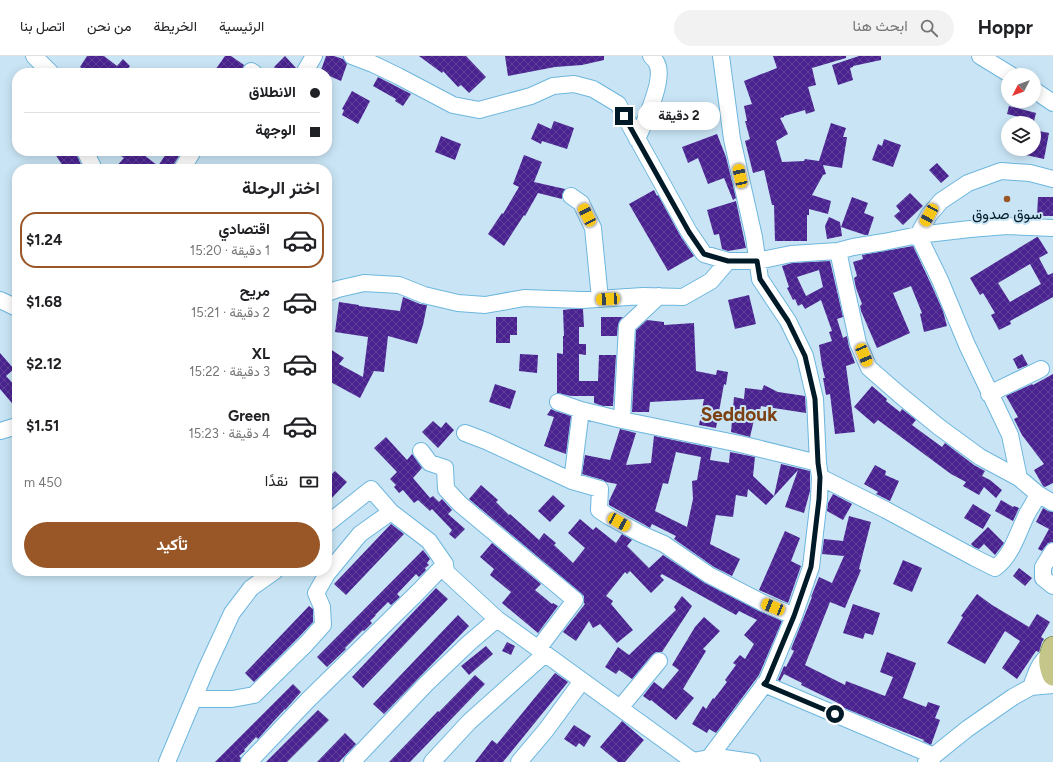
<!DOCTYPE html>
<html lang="ar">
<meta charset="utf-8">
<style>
body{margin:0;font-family:Figtree,Vazirmatn,sans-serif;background:#f2f2f2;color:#202124;direction:rtl;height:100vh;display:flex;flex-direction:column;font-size:15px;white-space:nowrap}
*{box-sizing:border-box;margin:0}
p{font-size:13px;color:#757577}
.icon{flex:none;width:22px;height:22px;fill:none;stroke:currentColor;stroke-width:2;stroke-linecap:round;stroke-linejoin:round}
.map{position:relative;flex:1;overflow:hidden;direction:ltr}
.details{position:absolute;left:12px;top:108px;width:320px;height:412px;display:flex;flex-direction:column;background:#fff;border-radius:16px;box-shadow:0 2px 10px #0003;direction:rtl}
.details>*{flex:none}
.guide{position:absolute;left:12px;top:12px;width:320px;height:88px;border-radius:16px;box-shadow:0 2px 10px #0003;direction:rtl;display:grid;align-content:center;height:88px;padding:0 12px;background:#fff}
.needle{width:26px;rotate:228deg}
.buttons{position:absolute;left:1001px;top:12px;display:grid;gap:8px}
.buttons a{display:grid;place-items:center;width:40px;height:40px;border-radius:50%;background:#fff;box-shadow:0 2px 10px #0003;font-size:20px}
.end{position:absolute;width:18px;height:18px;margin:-9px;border:5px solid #001a28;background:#fff;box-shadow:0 0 0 2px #fff}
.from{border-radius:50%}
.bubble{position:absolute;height:28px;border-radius:14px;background:#fff;box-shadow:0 2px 10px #0003;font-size:13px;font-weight:700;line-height:28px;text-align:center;direction:rtl}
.car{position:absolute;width:12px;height:24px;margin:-12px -6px;border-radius:5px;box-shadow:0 0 3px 1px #0007;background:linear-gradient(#f5c518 24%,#345 0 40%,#f5c518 0 76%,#345 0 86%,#f5c518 0)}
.guide b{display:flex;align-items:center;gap:14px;height:38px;font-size:15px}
.guide b+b{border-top:1px solid #e0e0e0}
.guide i{width:10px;height:10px;background:#202124}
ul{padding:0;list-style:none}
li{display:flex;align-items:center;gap:12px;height:56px;margin:0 8px 6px;padding:0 4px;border:2px solid transparent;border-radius:16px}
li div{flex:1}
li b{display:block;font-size:15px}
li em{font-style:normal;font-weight:700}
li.active{border-color:#995627}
li>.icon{width:36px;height:36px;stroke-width:1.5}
h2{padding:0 12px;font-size:18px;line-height:48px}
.pay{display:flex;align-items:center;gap:10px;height:44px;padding:0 12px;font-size:15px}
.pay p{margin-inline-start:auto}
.action{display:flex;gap:8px;margin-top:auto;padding:8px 12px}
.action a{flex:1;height:46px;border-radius:24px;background:#995627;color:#fff;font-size:16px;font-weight:700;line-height:46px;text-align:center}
header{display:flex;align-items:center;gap:24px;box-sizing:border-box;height:56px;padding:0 20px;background:#fff;border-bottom:1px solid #e0e0e0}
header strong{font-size:19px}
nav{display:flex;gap:22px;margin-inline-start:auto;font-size:14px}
.search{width:280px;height:36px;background:#f2f2f2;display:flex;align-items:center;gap:10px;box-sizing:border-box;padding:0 14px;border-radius:22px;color:#757577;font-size:15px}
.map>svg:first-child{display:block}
.building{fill:url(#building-cross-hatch);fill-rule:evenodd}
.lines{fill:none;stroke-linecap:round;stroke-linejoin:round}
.minor-casing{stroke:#6db6dd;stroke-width:18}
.major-casing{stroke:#657234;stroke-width:22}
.minor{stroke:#fff;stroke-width:16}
.major{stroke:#c4c789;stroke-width:21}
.route{stroke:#001a28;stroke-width:5}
.poi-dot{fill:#995627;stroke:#c9e5f5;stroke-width:1.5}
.labels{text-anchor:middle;stroke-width:4;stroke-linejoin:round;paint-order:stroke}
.poi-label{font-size:15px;fill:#001a28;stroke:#c9e5f5}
.district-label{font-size:19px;font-weight:bold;fill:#7c4013;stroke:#c9e5f5}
</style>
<header>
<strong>Hoppr</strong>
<div class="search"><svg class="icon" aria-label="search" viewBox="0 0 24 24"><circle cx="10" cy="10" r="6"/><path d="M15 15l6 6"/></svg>ابحث هنا</div>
<nav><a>الرئيسية</a><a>الخريطة</a><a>من نحن</a><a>اتصل بنا</a></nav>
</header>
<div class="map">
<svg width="1053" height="706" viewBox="0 0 1053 706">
<defs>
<pattern id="building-cross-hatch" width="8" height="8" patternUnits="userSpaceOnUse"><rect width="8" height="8" fill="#4a2390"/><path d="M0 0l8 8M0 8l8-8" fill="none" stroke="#5f4199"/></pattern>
</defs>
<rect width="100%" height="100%" fill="#c9e5f5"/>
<!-- building -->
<path class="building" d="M87,0H104L117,10L123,3L130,10L125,16L126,17H90L80,11Z
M225,0H231L244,9L241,17H213Z
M285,0L296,12L295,17H279L274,11Z
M326,0H334L343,3L347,8L341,25L327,19V17H320Z
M419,0H466L486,21L469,37L461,29L458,31L443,15L442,17Z
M505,0H604V4L582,9L555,11L508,20Z
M773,0H846V2L812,12L816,29L808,31L815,55L806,58L805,54L784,60V61L780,62L788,78L776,85L782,106L804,105L805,103L819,105L831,67L846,72L843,81H847L842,112L823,109L826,118L823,119L812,139L831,145L828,158L809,153V159H807V185H775L774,149H772L764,114L753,117L745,85L750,83L745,65H747L744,50L752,48L744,25L777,12Z
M859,0H881V4L853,10V11L850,12L853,24L838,29L832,9Z
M378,21L411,38L403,50L395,45L396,43L373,30Z
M352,35L370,45L358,68L342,59L344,54L342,53Z
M1009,50L1036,57L1034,65L1007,58Z
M554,65L574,72L567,93L542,85L541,88L531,83L538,67L551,73Z
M1034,74L1049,77L1044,103L1017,97V93H1034Z
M717,78L726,101L736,142L733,144L724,122L708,128L698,102L688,107L682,91Z
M441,80L461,88L455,104L435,96Z
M884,83L901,89L893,111L872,104L878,88L882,90Z
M53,95H75L83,113H65Z
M114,95H139L158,110L168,95H182L174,108L173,113H114L124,102Z
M524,99L542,106L534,126L565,133L562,139V143L538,137L525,160L524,159L504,190L488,178L502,157L503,158L519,131L513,128Z
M937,107L949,120L941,127L929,114Z
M654,134L657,140L658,139L681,181L694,200L668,215L629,148Z
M910,137L923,150L903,169L894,160L900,155L896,150Z
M852,141L868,147L864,157L874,161L868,179H865L841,171Z
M1038,141H1053V160H1037Z
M736,145L746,192L728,195L722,193L719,178L714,179L707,154Z
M829,161L840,166L842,180L827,183L825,170Z
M1037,181H1038L1048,197L1039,202L1048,219L1053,217V241L1010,265L1011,268L999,274L991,259L995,257L983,237L980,239L970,222ZM1030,208L1041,228L1010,246L998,227Z
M913,190L931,228L943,255L947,270L924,276L920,258L922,257L911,230L893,237L910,277L877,292L861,255L860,250L862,248L856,232L854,222L857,220L853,206L863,203L862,199Z
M830,205L843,261L837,263L843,282L847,280L849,291L855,307L846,310L855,376L835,378L830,338L826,339L823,322H825L822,310L819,289L832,285L829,276L832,275L821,244L805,253L802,248L798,250L795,243L793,244L787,232L789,231L782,210L792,207ZM819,214L823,231L806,240L797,221Z
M749,239L756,268L735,273L728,244Z
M403,241L420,248L427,249L423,269L417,288L388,280L384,316L374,315L360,342L327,324V291L344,302L339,308L363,321L368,281L335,276L339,246L359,249V250L400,255Z
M571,253H583L584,271H579V288H586V299L579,298V325H598L599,299H616L613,350H603L594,347V340H571L557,337V297L563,298V280H564L563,254Z
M496,261H517V279H510V287H496Z
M601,261H623L620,264L618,269L617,280H601Z
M647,264L664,266V269L694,267L696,315L716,319L717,314L728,316L726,329L724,328L716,372L699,369L704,343L650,346L649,356H632L636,274Z
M0,297L14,313L6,320L17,332V353L0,333Z
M520,298L538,299L537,317L519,315Z
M1022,298L1028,309L1018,313L1013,303Z
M1053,318V427L1045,431L1043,430L1034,414L1044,408L1022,379L1014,363L1018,361L1006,340L1032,328L1033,329Z
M495,328L516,335L510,353L489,346Z
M764,329L778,336L805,340L806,357L761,350L758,365L754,364L750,381L731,376L734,341L744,343L745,332L762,334Z
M872,330L887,343L886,345L900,356L902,353L916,364L912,369L942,391L945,387L974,409L985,415L982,420L990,424L1002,434L996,442L984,431L979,439L963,430L966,426L951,418L878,364L874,368L854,351Z
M551,353L555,355L571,360L566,398L544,390L554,361L547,359Z
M433,365L441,372L446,366L454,374L438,392L422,376Z
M620,373L636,377L626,409L651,407L654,380L712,392L710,404L729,407L730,396L755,401L753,420L774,440L781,408L810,415V435L804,457L785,451L798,414L766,449L748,433L747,441L736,439L733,461L716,459L710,488L740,503L732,520L714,511L674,483L676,480L652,468L650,472L645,469L609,449V445L617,428L606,426L603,424L582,418L585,399L610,404ZM676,396L701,401L697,424L692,425L693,443L687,471L655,455L663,427L668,428Z
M386,381L407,404L412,398L422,412L413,422L430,442L433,440L439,446L442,443L452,454L448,458L465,473L455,483L449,478L452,474L432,453L430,455L418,444L414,447L403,434L399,437L394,431L396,429L390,423L397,416L374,392Z
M875,409L886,415L885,419L899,425L890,445L876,438L878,436L864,428Z
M335,415L347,426L327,447V423Z
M481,429L498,444L496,446L509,459L510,458L539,484L544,477L556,487L554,489L573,507L585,492L568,477L580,463L593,474L596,471L616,487L622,478L632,484L627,490L649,512L663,499L705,527L759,555L782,565L759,619L716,677L709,673L707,677L692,668L703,650L706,653L713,642L714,643L727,626L725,624L736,609L733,607L740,599L745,603L754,588L744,579L757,564L739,555L736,559L662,518L660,520L664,524L651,537L630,515L627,518L625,516L606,540L613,545L611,548L633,574L617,587L600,568L593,572L589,565L576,585L563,576L585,548L584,547V540L581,537L469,443Z
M833,438L852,448L843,464L827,455L828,447Z
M553,439L565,450L550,466L538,455Z
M1001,444L1013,451L1014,450L1019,452L1013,465L995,455Z
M973,448L991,459L983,473L964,462Z
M1043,452L1048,455L1053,456V486L1048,487L1042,495L1038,493L1049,473L1036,466Z
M849,460L871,466L859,513L861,514L845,552L830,546L805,609L845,629L846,625L885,640L893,621L880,616L887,596L916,607L903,642L926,651L928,646L940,650L935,662L940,664L931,689L923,685L924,684L876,665L837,649L838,647L801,629L802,627L784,618L780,625L778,624L784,610L786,611L794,595L791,593L812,541H811L819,521L832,527L844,500L822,498L824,483L843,485Z
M391,468L404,478L346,539L334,528Z
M988,471L1004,487L995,499L984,488L979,493L974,491L971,488Z
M785,475L800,482L791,505L801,510L788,547L759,534Z
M492,487L541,528L535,534L552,548L553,547L558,550L538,577L502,547L511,536L490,519L494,513L480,501Z
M423,494L430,503L427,507L429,509L425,512L426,514L419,521L416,518L397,538L400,541L391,549L388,546L375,559H376L370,565L372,567L364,575L363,574L345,592L346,593L327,611L317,601Z
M903,504L922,512L912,536L893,528Z
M1019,512L1032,522L1025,530L1013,520Z
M436,532L448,543L363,632L352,621Z
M977,538L992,549L1029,571L1037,558L1050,566L1041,581L1044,583L1042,586L1039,596L1036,595L1017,623L1002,612L1020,585L1005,575L985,608L947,587L963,561L961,560Z
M682,540L692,550L662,596H656L652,599L632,623L619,614L616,618L605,611L618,591L629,599L676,554L674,551Z
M853,548L880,557L873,579L865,577L863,583L843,577Z
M309,550L313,553V566L299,581L254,626L245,617Z
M458,559L469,570L384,658L373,648Z
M704,561L720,575L703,593L706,595L683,633L694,642L676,664L651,644L650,645L643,640L654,626L663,633L679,614L672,609L695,571Z
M507,586L515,590L511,599L502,595Z
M486,590L493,598L469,619L461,610Z
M555,617L568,626L503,706H475L492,684L497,688Z
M475,619L485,628L410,706H389L438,655L439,656Z
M293,628L301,636L285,654V653L272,667L258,683L256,681L244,694L245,695L239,700L241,702L240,706H215Z
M318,654L329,664L287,706H266Z
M622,665L644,684L625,706H618L600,691Z
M574,669L591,680L584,691L579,687L576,691L564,683Z
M345,677L356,688L339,706H317Z"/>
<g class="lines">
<!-- minor casing -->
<g class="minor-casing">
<path id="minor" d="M34,0L51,17
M352,0L373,8L398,20L453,49L479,54L531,40L553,30L574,28L593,33L618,48L689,176L704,198L728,205H757L791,198L838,195L858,287L869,312L900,339L939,371L980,401L1019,422L1038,438L1053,447
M980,0L1011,19
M250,17L251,15L254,17
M304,17L314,0
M1034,34L1053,47
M637,83C644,67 665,24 657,8C656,5 653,2 651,0
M85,95L94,113
M182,113L193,95
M571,140L581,147L593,172L600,243
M918,179L929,159L941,145L968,127L1001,115L1030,117L1053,123
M918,179L970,173L1007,170L1053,172
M838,195L853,191L884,186L918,179L940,224L967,289L1010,379L1019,422
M327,237L338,233L364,227L399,229L424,239L458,247L485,249L524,242L582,244L643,240L683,241L711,225L728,205
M0,244L17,252
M989,338L1041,313
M558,346L581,354L572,425
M581,354L622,364L740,388L818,407
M622,364L627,270L659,240
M0,375L17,370
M465,377L486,385L572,425L600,433L599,454L608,460L641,478L664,488L709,519L763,547L794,560
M421,395L430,407L445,412L446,433L460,448L575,544L538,593
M820,421L886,454L975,502L995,512C1012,500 1018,476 1027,458C1031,451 1035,445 1038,438
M327,468L371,433L391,456L429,485L445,508L446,516L497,563L693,705L709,702H724L752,706
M1053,495L1043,511V522L1053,530
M764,628L934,700
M1031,631C1035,621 1040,601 1053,598
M194,643H232L254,639L306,588L323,569L322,551L316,537L327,518L360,478L391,456
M620,652L659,605
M167,706L207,611L232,557L251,532L275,515
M249,706L308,644L417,537L445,508
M352,706L426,628L469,587L497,563
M432,706L469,666L545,598
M519,706L546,674L582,625
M706,706L767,625L794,560L811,511L819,443L820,421L818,407L815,343L805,300L788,265L760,223L754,181L732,83L721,0
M926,706L967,673L1013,641L1031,631L1053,629"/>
</g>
<!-- major casing -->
<g class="major-casing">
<path id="major" d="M1053,591C1048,602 1049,608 1053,619"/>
</g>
<!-- minor -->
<use href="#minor" class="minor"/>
<!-- major -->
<use href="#major" class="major"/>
</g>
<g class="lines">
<!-- route -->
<path class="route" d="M624,60L689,176L704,198L728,205H757L760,223L788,265L805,300L815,343L818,407L820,421L819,443L811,511L794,560L767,625L764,628L835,658"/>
</g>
<!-- markers -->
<circle class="poi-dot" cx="1007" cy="143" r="4"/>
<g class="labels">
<!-- poi labels -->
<g class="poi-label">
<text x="1007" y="163">سوق صدوق</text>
</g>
<!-- district labels -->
<g class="district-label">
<text x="739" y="365">Seddouk</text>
</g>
</g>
</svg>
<div class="buttons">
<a><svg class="needle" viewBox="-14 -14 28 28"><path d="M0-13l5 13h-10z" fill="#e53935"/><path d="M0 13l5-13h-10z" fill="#757577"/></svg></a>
<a><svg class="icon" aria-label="layers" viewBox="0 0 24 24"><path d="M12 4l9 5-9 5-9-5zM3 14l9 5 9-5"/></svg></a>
</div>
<i class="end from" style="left:835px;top:658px"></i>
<i class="end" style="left:624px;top:60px"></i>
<div class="bubble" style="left:638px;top:46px;width:82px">2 دقيقة</div>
<i class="car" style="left:740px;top:120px;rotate:348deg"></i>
<i class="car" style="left:587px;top:159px;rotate:333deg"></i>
<i class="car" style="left:929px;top:159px;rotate:209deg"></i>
<i class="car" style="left:608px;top:243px;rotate:267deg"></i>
<i class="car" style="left:864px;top:299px;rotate:157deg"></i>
<i class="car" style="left:619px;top:466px;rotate:119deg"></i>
<i class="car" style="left:773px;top:551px;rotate:292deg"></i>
<div class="guide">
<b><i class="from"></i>الانطلاق</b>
<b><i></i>الوجهة</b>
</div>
<section class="details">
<h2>اختر الرحلة</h2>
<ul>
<li class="active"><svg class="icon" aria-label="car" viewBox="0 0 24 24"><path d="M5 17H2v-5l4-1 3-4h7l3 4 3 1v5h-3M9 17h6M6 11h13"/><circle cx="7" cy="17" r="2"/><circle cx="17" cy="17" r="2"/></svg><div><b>اقتصادي</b><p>1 دقيقة · 15:20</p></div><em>$1.24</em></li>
<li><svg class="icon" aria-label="car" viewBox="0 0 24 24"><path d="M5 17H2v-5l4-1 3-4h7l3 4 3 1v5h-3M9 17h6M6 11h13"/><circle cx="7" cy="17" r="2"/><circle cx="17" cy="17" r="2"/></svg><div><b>مريح</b><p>2 دقيقة · 15:21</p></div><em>$1.68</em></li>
<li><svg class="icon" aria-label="car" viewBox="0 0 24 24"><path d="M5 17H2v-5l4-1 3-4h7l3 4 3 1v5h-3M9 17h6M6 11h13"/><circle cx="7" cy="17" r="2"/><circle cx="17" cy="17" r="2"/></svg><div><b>XL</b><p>3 دقيقة · 15:22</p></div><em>$2.12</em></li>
<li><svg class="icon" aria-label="car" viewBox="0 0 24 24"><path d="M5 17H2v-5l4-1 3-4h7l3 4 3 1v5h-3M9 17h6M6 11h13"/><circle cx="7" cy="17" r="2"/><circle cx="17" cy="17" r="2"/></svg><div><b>Green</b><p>4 دقيقة · 15:23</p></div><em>$1.51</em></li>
</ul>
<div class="pay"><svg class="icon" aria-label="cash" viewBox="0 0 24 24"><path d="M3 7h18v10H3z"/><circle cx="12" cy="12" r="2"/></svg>نقدًا<p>450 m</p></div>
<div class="action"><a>تأكيد</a></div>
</section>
</div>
